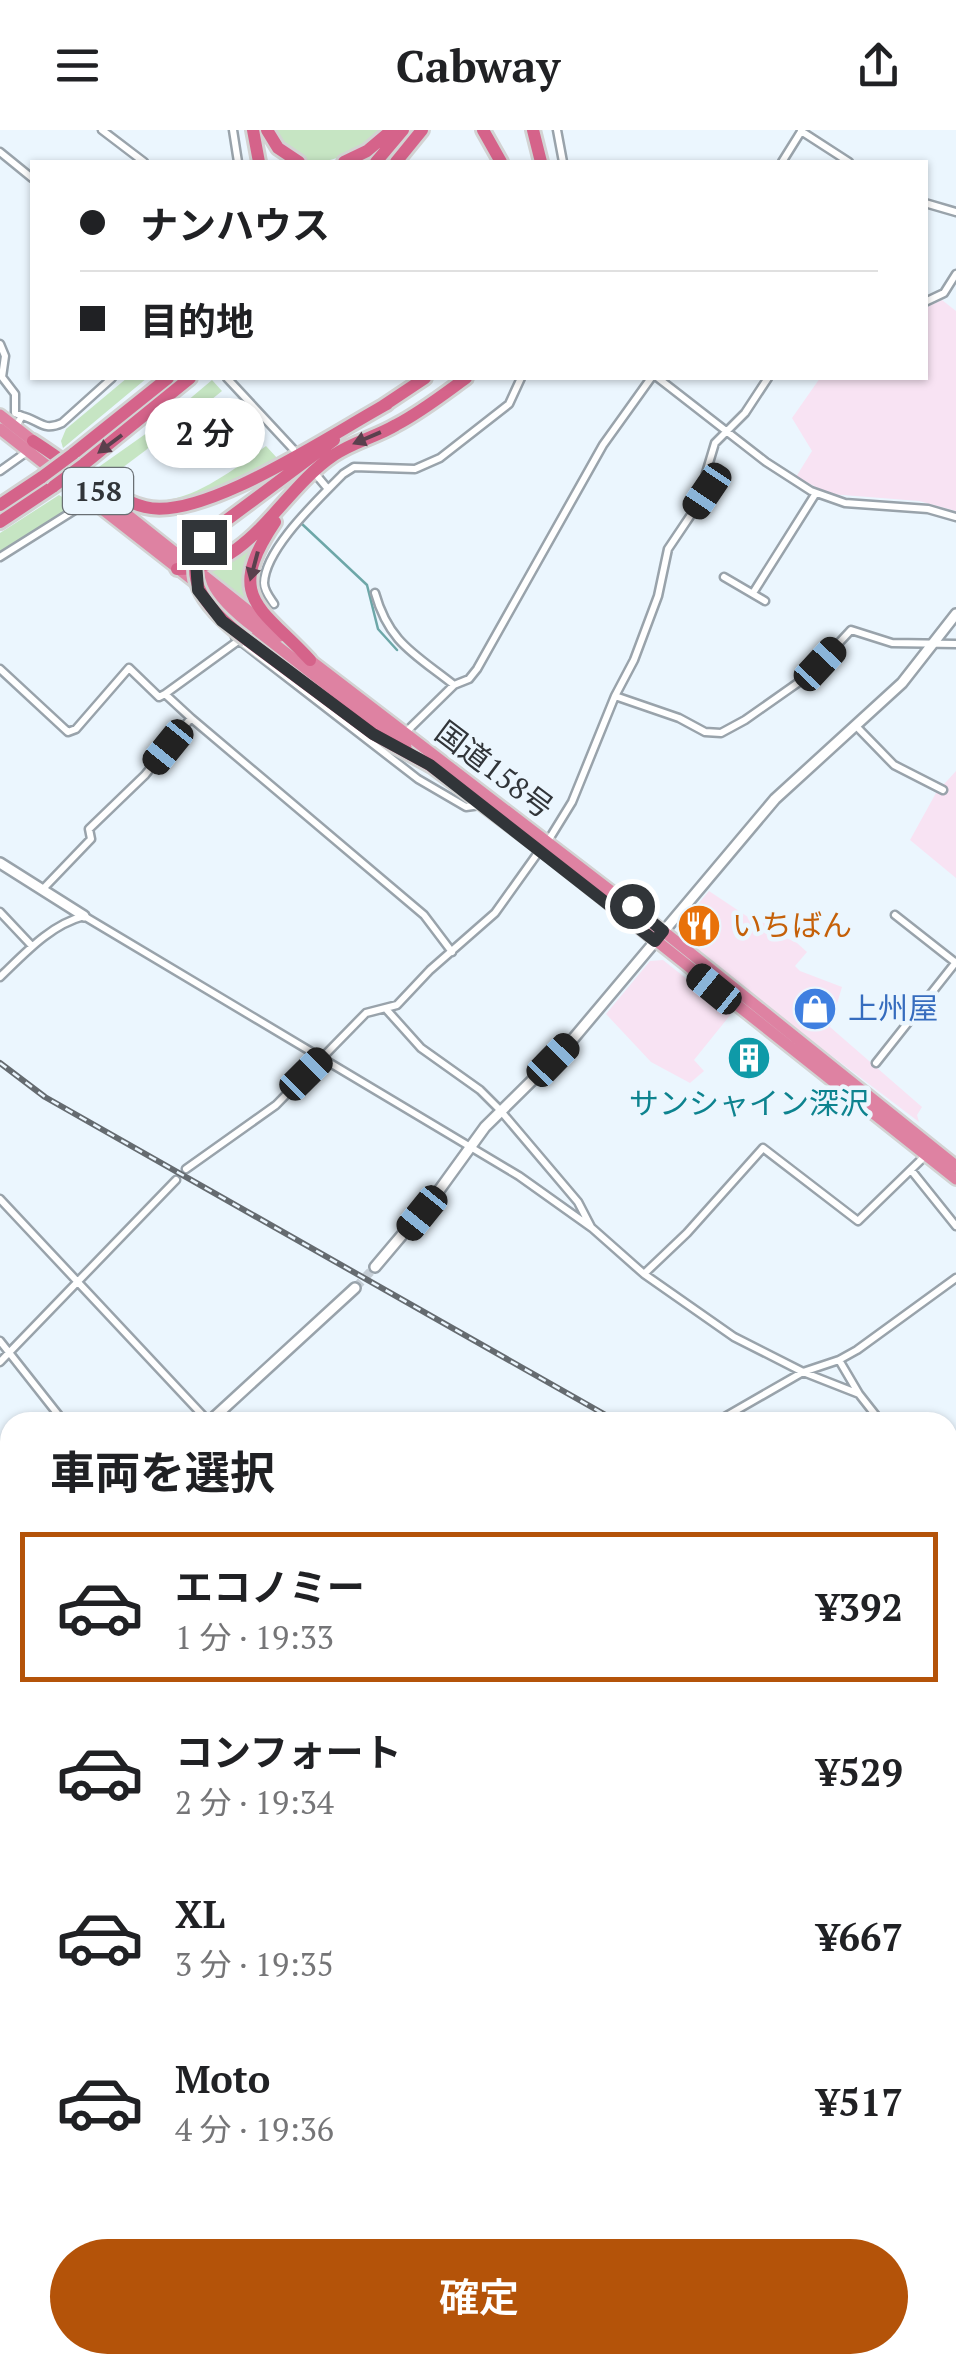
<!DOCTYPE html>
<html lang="ja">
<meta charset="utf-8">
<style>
body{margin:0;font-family:"PT Serif","Noto Sans JP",serif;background:#f6f6f6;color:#202124;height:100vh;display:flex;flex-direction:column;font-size:38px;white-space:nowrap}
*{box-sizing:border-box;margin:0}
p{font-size:32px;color:#757577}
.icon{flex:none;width:55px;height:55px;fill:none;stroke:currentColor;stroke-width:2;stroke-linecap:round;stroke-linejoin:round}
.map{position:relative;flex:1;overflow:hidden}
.details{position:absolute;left:0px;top:1282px;width:958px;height:962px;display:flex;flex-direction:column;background:#fff;border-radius:30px 30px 0 0;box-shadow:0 2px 8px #0004}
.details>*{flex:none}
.banner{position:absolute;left:30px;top:30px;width:898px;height:220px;border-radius:0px;box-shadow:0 2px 8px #0004;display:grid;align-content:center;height:220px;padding:0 50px;background:#fff}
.end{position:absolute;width:45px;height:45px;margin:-22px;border:12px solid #313539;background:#fff;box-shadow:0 0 0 5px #fff}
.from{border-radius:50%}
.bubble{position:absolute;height:70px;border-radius:35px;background:#fff;box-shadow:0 2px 8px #0004;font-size:32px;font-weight:600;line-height:70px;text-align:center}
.car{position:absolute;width:30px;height:60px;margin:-30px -15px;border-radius:12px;box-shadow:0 0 8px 2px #0007;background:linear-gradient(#222 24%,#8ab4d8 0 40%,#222 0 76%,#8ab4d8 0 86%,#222 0)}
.banner b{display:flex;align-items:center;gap:35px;height:95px;font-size:38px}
.banner b+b{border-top:2px solid #e0e0e0}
.banner i{width:25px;height:25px;background:#202124}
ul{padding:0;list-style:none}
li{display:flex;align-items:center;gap:30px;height:150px;margin:0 20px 15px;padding:0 30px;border:5px solid transparent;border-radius:0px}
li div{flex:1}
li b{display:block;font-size:38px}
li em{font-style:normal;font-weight:600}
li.current{border-color:#b45309}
li>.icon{width:90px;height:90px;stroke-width:1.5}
h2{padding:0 50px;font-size:45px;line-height:120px}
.cta{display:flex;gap:20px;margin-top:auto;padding:20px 50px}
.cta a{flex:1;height:115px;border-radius:60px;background:#b45309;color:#fff;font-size:40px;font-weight:600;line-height:115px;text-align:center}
header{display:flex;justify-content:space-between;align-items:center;height:130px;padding:0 50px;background:#fff;font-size:45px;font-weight:600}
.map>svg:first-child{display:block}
.commercial{fill:#f8e3f3}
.green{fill:#c6e5c3}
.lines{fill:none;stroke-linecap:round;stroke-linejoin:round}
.stream{stroke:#6da7a8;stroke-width:2.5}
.tertiary-tunnel{stroke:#c6cfd7;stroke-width:9;stroke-dasharray:9 4.5;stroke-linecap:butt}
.minor-casing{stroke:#99a3ab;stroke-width:11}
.tertiary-casing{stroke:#99a3ab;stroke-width:14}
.trunk-casing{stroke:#d2d3d3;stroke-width:16}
.motorway-casing{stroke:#d2d3d3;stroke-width:18}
.minor{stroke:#fff;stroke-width:6}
.tertiary{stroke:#fff;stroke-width:9}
.trunk{stroke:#de82a2;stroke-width:11}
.motorway{stroke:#d5638a;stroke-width:12}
.rail-casing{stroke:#656b70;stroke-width:6}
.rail{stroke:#ebf6fe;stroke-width:2.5;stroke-dasharray:8;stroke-linecap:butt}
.motorway-bridge-casing{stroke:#d2d3d3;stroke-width:18;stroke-linecap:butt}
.motorway-bridge{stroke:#d5638a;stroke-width:12}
.oneway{fill:#5a404d}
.route{stroke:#313539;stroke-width:12}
.labels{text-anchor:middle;stroke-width:9;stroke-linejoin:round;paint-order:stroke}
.shield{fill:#ebf6fe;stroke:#696f74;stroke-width:2.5}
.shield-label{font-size:28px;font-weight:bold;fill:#313539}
.street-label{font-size:30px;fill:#313539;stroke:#ebf6fe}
.food-label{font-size:30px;fill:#c56008;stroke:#ebf6fe;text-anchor:start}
.shop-label{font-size:30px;fill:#366cbe;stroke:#ebf6fe;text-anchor:start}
.culture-label{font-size:30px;fill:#0d838f;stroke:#ebf6fe}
</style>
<header><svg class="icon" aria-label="menu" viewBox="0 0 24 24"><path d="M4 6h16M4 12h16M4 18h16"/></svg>Cabway<svg class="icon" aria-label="share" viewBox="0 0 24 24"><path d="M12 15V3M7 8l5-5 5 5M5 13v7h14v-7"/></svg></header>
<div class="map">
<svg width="956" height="2243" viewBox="0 0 956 2243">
<rect width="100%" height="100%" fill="#ebf6fe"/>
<!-- commercial -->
<path class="commercial" d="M942,170L956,181V381L919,371L830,364L796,347L812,321L792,288L820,248H925V178Z
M956,641V748L910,710L936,663Z
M709,761L751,789L768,794L780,805L797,813L807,822L795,836L800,841L842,857L830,897L922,977L917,985L919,992L770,879L685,808L682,793Z
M663,830L731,884L694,930L704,941L690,953L651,932L606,884L650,831Z"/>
<!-- green -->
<path class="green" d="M275,0H382C352,29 297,53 275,0Z
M127,248H147L63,318L61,311L66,299Z
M212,250L222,261L201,278L198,272L146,320L106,350L93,341L161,293Z
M266,316L278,329L205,365L156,376L130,366L131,363C174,389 232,340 266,316Z
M59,365L67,370L66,380L0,423V403Z
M249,414L255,418L245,442L246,471L205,441L221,436Z"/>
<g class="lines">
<!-- stream -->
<path class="stream" d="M302,394L367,455L378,499L397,520
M0,1568L10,1575
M3,2156L10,2153
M900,2235L904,2243
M551,2243L557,2235"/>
<!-- tertiary-tunnel -->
<path class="tertiary-tunnel" d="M355,1158L375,1137"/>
<!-- minor casing -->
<g class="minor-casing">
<path id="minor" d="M102,0L144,32
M233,0L238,32
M557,0L563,32
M801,1L849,32
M0,22L32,48
M782,32L802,0
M925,73L956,82
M925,172L944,163L956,144
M0,214L5,226L2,247L15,264V283L22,286
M227,248L293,319
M658,248L766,332L811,361L845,373L928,379L956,387
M16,296L22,286C39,290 43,302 62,293L112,248
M0,341L28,321
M318,347L328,359
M0,427L89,371
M724,447L765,471
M375,463C389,513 415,524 454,555
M753,463L816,363
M274,474C270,468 264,461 264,453C265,418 320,368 343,344L354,337L415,339L440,328L509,274L521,248
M235,507L418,649L466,677L480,675
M0,539L68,602L76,599L129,538L159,567L165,564L191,588
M165,564L238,511
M615,566L679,588L705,602L721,603L745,590L809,545L851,500L892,513L956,514
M856,596L894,635L943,660
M404,604L454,555L469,549L477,539L603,315L651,248
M548,711L572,672L615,566L634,530L658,466L668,419L707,361L706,343L715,313L745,283L768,248
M42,760L91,709L89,699L145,645L191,588L424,785L452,822
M0,782L32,816
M895,785L956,833
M0,847C25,823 50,795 84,786L519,1046L592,1098L644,1144L734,1207L803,1242L859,1264L881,1292
M386,879L421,918L480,960L500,980L578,1072L591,1097
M876,933L956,832
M186,1039L276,975L366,883L397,875L430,840L495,783L540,720
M911,1040L956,1096
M0,1069L209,1292
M645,1143L687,1103L763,1018L858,1091L926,1025
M0,1211L64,1292
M839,1230L859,1264
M0,1232L176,1050
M716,1292L803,1242L839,1230L857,1220L956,1148
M948,1459L956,1457
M948,1585L956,1582
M0,1617L10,1612
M948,1624L956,1622
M0,1667L10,1665
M0,1836L10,1834
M948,1864L956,1891
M0,1901L10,1898
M0,1960L10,1954
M0,2011L10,2016
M0,2067L10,2062
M948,2102L956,2099
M0,2162L10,2174
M948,2164L956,2178
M825,2235L829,2243
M894,2235L898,2243
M906,2235L910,2243
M35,2243L39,2235
M577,2243L590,2235
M947,2243L956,2235"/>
</g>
<!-- tertiary casing -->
<g class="tertiary-casing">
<path id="tertiary" d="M0,733L84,786
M375,1137L435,1066L485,997L568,915L775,669L902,553L956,484
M209,1292L355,1158
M953,1391L956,1394
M0,1458L10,1480
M491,2235L499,2243"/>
</g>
<!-- trunk casing -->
<g class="trunk-casing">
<path id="trunk" d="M0,285L37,314
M0,299L406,617
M91,356L280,506
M306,527L663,801L956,1036
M425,632L541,719L956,1049"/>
</g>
<!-- motorway casing -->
<g class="motorway-casing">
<path id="motorway" d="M253,0L259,32
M267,0L278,18L299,32
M483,0L501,32
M533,0L541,32
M344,32L367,21L392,0
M376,32L403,0
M396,32L422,0
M383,276L425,248
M33,311C65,331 109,368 145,377C203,392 333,303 387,274
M73,324L168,248
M84,334L190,248
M0,375L42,347
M0,392L54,356
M275,392C224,468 260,476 310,530
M220,395L334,310
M177,439C251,439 279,362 334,325C353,312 376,307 396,295C421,282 444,264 466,248
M247,510L373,604L430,635"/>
</g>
<!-- minor -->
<use href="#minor" class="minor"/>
<!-- tertiary -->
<use href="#tertiary" class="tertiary"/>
<!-- trunk -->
<use href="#trunk" class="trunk"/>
<!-- motorway -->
<use href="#motorway" class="motorway"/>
<!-- rail casing -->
<g class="rail-casing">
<path id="rail" d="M0,933L45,967L618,1292
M948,1835L956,1863"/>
</g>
<!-- rail -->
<use href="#rail" class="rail"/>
<!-- motorway-bridge casing -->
<g class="motorway-bridge-casing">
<path id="motorway-bridge" d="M42,347L73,324
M54,356L84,334
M220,395C169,441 206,479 247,510"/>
</g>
<!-- motorway-bridge -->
<use href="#motorway-bridge" class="motorway-bridge"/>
</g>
<!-- one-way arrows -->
<defs><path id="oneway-solid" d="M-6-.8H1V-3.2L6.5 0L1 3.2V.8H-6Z" transform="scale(2.5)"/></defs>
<g class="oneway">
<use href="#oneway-solid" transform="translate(367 308) rotate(157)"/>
<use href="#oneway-solid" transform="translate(110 314) rotate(143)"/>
<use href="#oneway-solid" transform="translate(254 436) rotate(105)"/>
</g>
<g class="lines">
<!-- route -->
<path class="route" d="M204,412L196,432L198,460L222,491L373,604L430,635L655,811L663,801L632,776"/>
</g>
<!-- icons -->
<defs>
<g id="restaurant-disc" transform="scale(2.25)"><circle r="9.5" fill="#e8710a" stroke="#ebf6fe"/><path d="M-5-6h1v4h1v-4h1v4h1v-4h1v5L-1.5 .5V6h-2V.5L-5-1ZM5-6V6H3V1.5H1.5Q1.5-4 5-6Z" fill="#fff"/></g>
<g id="shop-disc" transform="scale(2.25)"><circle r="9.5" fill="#3f7fe0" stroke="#ebf6fe"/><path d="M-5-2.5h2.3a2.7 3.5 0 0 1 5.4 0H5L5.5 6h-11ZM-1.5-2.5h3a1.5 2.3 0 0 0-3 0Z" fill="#fff"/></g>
<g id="building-disc" transform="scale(2.25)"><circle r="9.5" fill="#0f9aa8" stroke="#ebf6fe"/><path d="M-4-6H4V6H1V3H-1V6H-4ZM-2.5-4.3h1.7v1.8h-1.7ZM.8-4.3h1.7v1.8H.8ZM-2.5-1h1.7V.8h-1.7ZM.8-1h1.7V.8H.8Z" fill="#fff"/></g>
</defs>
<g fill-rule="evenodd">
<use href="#restaurant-disc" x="699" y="796"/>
<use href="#shop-disc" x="815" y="879"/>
<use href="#building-disc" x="749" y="928"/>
</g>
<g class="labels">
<!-- shield labels -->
<rect class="shield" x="63" y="338" width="70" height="46" rx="8"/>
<g class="shield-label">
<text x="98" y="371">158</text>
</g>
<!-- street labels -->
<g class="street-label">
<text transform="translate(494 640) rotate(37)" y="10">国道158号</text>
</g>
<!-- food labels -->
<g class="food-label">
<text x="732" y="806">いちばん</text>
</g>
<!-- shop labels -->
<g class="shop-label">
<text x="848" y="889">上州屋</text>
</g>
<!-- culture labels -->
<g class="culture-label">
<text x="749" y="984">サンシャイン深沢</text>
</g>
</g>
</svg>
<i class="end from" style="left:632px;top:776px"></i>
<i class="end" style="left:204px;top:412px"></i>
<div class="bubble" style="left:145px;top:268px;width:120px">2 分</div>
<i class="car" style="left:707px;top:361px;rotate:214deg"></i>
<i class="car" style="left:820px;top:534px;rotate:43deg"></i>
<i class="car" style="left:168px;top:617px;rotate:219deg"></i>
<i class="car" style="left:714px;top:859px;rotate:309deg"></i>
<i class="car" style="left:553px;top:930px;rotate:44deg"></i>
<i class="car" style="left:306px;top:944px;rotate:45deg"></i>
<i class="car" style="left:422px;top:1083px;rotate:219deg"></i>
<div class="banner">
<b><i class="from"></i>ナンハウス</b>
<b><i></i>目的地</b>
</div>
<section class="details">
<h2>車両を選択</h2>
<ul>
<li class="current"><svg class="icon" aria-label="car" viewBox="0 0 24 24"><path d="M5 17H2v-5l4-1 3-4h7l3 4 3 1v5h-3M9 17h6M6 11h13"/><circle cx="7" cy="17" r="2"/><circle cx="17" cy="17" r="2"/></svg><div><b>エコノミー</b><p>1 分 · 19:33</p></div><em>¥392</em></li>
<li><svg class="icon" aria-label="car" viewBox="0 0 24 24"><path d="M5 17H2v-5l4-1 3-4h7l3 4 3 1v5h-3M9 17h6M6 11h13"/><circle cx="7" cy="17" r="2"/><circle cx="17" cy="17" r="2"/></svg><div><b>コンフォート</b><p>2 分 · 19:34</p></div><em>¥529</em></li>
<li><svg class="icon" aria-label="car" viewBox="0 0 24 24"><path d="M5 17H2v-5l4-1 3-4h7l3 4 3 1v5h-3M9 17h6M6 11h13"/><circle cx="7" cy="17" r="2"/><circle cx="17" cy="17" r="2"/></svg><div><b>XL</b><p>3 分 · 19:35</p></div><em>¥667</em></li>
<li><svg class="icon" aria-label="car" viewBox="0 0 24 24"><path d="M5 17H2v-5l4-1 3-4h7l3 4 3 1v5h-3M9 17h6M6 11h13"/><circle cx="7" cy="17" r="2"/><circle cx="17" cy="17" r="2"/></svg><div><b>Moto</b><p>4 分 · 19:36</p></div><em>¥517</em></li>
</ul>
<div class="cta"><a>確定</a></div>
</section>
</div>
